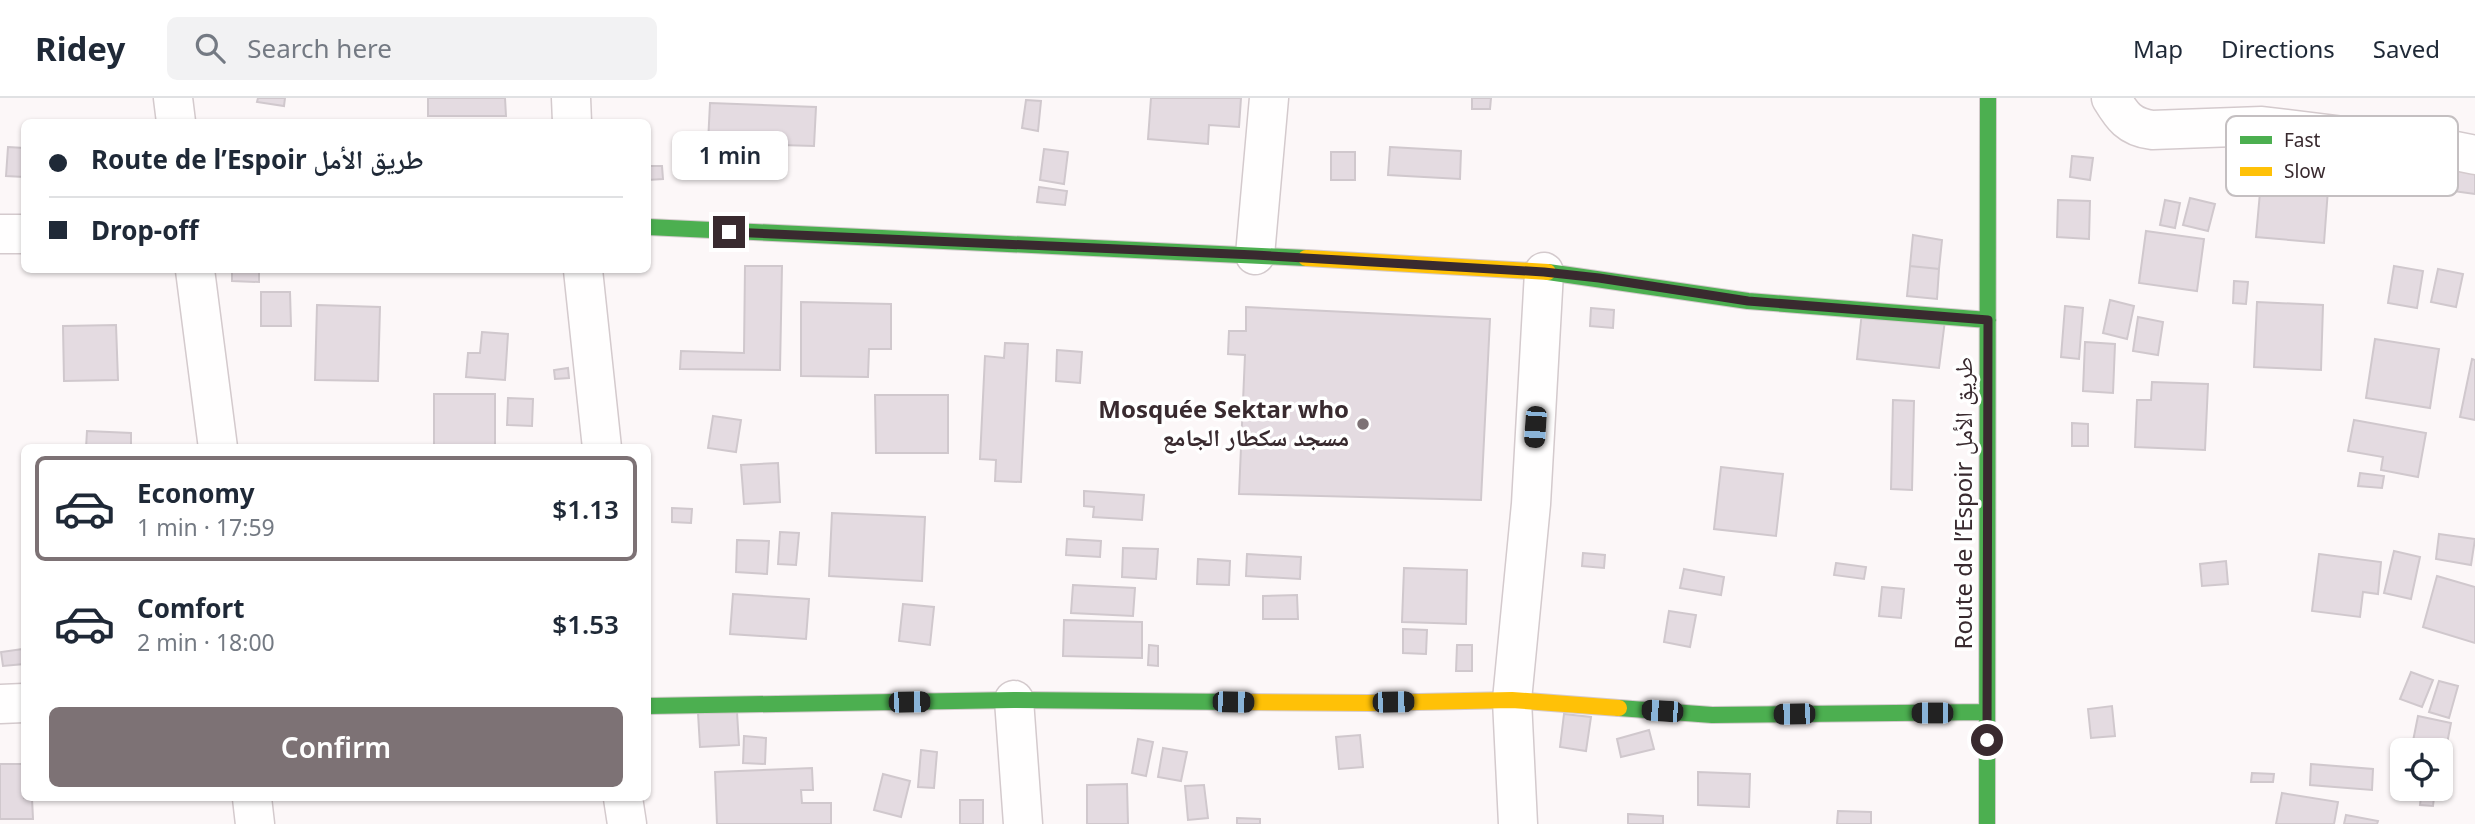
<!DOCTYPE html>
<meta charset="utf-8">
<style>
body{margin:0;font-family:"Noto Sans","Noto Naskh Arabic",sans-serif;background:#f2f2f3;color:#1f2937;height:100vh;display:flex;flex-direction:column;font-size:26px;white-space:nowrap}
*{box-sizing:border-box;margin:0}
p{font-size:23px;color:#747a83}
.icon{flex:none;width:38px;height:38px;fill:none;stroke:currentColor;stroke-width:2;stroke-linecap:round;stroke-linejoin:round}
.map{position:relative;flex:1;overflow:hidden}
.drawer{position:absolute;left:21px;top:346px;width:630px;height:357px;display:flex;flex-direction:column;background:#fff;border-radius:10px;box-shadow:0 2px 5px #0004}
.drawer>*{flex:none}
.banner{position:absolute;left:21px;top:21px;width:630px;height:154px;border-radius:10px;box-shadow:0 2px 5px #0004;display:grid;align-content:center;height:154px;padding:0 28px;background:#fff}
.buttons{position:absolute;left:2390px;top:640px;display:grid;gap:14px}
.buttons a{display:grid;place-items:center;width:63px;height:63px;border-radius:10px;background:#fff;box-shadow:0 2px 5px #0004;font-size:35px}
.end{position:absolute;width:32px;height:32px;margin:-16px;border:9px solid #392a2f;background:#fff;box-shadow:0 0 0 4px #fff}
.from{border-radius:50%}
.bubble{position:absolute;height:49px;border-radius:10px;background:#fff;box-shadow:0 2px 5px #0004;font-size:23px;font-weight:600;line-height:49px;text-align:center}
.car{position:absolute;width:21px;height:42px;margin:-21px -10px;border-radius:9px;box-shadow:0 0 5px 2px #0007;background:linear-gradient(#222 24%,#8ab4d8 0 40%,#222 0 76%,#8ab4d8 0 86%,#222 0)}
.banner b{display:flex;align-items:center;gap:24px;height:66px;font-size:26px}
.banner b+b{border-top:2px solid #e0e1e3}
.banner i{width:18px;height:18px;background:#1f2937}
ul{padding:12px 0 0;list-style:none}
li{display:flex;align-items:center;gap:21px;height:105px;margin:0 14px 10px;padding:0 14px;border:4px solid transparent;border-radius:10px}
li div{flex:1}
li b{display:block;font-size:26px}
li em{font-style:normal;font-weight:600}
li.current{border-color:#7d7275}
li>.icon{width:63px;height:63px;stroke-width:1.5}
.cta{display:flex;gap:14px;margin-top:auto;padding:14px 28px}
.cta a{flex:1;height:80px;border-radius:10px;background:#7d7275;color:#fff;font-size:28px;font-weight:600;line-height:80px;text-align:center}
header{display:flex;align-items:center;gap:42px;box-sizing:border-box;height:98px;padding:0 35px;background:#fff;border-bottom:2px solid #e0e1e3}
header strong{font-size:33px}
nav{display:flex;gap:38px;margin-inline-start:auto;font-size:24px}
.search{width:490px;height:63px;background:#f2f2f3;display:flex;align-items:center;gap:18px;box-sizing:border-box;padding:0 24px;border-radius:10px;color:#747a83;font-size:26px}
.map>svg:first-child{display:block}
.building{fill:#e4dbe1;stroke:#d0c8cd;stroke-width:2}
.lines{fill:none;stroke-linecap:round;stroke-linejoin:round}
.street-casing{stroke:#d4cacd;stroke-width:41}
.fast-casing{stroke:#d4cacd;stroke-width:18}
.slow-casing{stroke:#d4cacd;stroke-width:18}
.street{stroke:#fffefe;stroke-width:38}
.fast{stroke:#4caf50;stroke-width:16}
.slow{stroke:#ffc107;stroke-width:16}
.route{stroke:#392a2f;stroke-width:9}
.poi-dot{fill:#7d7275;stroke:#fff;stroke-width:2.5}
.labels{text-anchor:middle;stroke-width:7;stroke-linejoin:round;paint-order:stroke}
.poi-label{font-size:24px;font-weight:bold;fill:#392a2f;stroke:#fff;text-anchor:end}
.street-label{font-size:24px;fill:#392a2f;stroke:#fff}
.key{fill:#fff;stroke:#c4bfc1;stroke-width:2}
.key-label{font-size:19px;fill:#392a2f}
</style>
<header>
<strong>Ridey</strong>
<div class="search"><svg class="icon" aria-label="search" viewBox="0 0 24 24"><circle cx="10" cy="10" r="6"/><path d="M15 15l6 6"/></svg>Search here</div>
<nav><a>Map</a><a>Directions</a><a>Saved</a></nav>
</header>
<div class="map">
<svg width="2475" height="726" viewBox="0 0 2475 726">
<rect width="100%" height="100%" fill="#fcf7f8"/>
<!-- building -->
<path class="building" d="M258,0H285L284,8L257,4Z
M428,0H505L506,18H428Z
M1151,0H1241L1239,29L1209,27L1208,46L1148,41Z
M1472,0H1491L1490,11H1472Z
M1026,2L1041,3L1038,33L1022,30Z
M710,5L816,9L814,48L708,45Z
M8,49L24,50V79L6,78Z
M1390,49L1461,53L1460,81L1388,77Z
M1044,51L1068,54L1064,86L1040,82Z
M1331,54H1355V82H1331Z
M2413,57L2475,66V96L2409,87Z
M2072,58L2093,60L2090,82L2070,79Z
M648,68H662L663,81L648,82Z
M2262,72L2329,78L2324,145L2256,139Z
M1039,89L1067,93L1065,107L1037,104Z
M2190,100L2215,106L2208,133L2183,127Z
M2058,102L2090,103L2089,141L2057,139Z
M2165,102L2180,105L2175,130L2160,127Z
M2146,133L2204,141L2197,193L2139,185Z
M1913,137L1942,142L1939,171L1910,168Z
M745,168H782L780,272L680,271L681,253L744,255Z
M1910,168L1939,171L1937,201L1907,198Z
M2394,168L2423,173L2417,210L2388,205Z
M2438,171L2463,176L2456,209L2431,204Z
M232,172H259V184L232,183Z
M2234,183L2248,184L2246,206L2233,205Z
M261,194H290L291,228H261Z
M2110,202L2134,208L2127,241L2103,235Z
M801,204L891,206V251H869L868,279L801,278Z
M1863,204L1946,214L1939,270L1857,261Z
M2257,204L2323,207L2321,272L2254,269Z
M317,207L380,209L378,283L315,282Z
M2065,208L2083,210L2079,261L2061,259Z
M1246,209L1490,221L1481,402L1239,396L1245,257L1228,256L1229,233H1246Z
M1591,210L1614,212L1613,230L1590,228Z
M2138,219L2163,224L2158,257L2133,253Z
M116,227L118,282L64,283L63,228Z
M482,234L508,236L505,282L466,279L468,255H480Z
M2375,241L2439,251L2430,310L2366,300Z
M2085,244L2115,246L2113,295L2083,293Z
M1005,245L1028,246L1021,384L995,383L996,362L980,361L985,258L1004,260Z
M1057,252L1082,254L1080,285L1056,283Z
M2472,261L2475,262V322L2460,319Z
M568,270L569,280L555,281L554,272Z
M2152,284L2208,286L2205,352L2135,349L2137,302H2151Z
M434,296H495V350H434Z
M875,297H948V355H876Z
M508,300L533,301L532,328L507,327Z
M1893,302L1914,303L1912,392L1891,391Z
M713,318L741,322L736,354L708,350Z
M2354,322L2426,335L2418,379L2381,372L2383,359L2348,353Z
M2072,325L2088,326V348H2072Z
M87,333L131,335V350H86Z
M778,365L780,404L744,406L741,367Z
M1721,369L1783,376L1776,438L1714,431Z
M2360,375L2384,378L2382,390L2358,388Z
M1084,393L1144,397L1142,422L1093,419L1094,409L1084,408Z
M672,410L692,411L691,425L672,424Z
M832,415L925,419L922,483L829,478Z
M780,434L799,435L796,467L778,466Z
M2439,436L2475,441L2471,467L2436,461Z
M1067,441L1101,443L1100,459L1066,457Z
M737,442L769,443L767,476L736,474Z
M1123,450L1158,451L1156,481L1122,479Z
M2394,453L2420,459L2411,501L2384,495Z
M1583,455L1605,457L1604,470L1582,468Z
M1247,456L1301,459L1300,481L1246,478Z
M2319,456L2381,464L2378,496L2363,494L2360,519L2312,513Z
M1198,461L1230,463L1229,487L1197,486Z
M2226,463L2228,486L2202,488L2200,466Z
M1836,465L1866,469L1864,481L1834,477Z
M1404,470L1467,472L1466,526L1402,524Z
M1684,471L1724,479L1721,497L1680,490Z
M2437,478L2475,489V545L2423,529Z
M1073,487L1135,490L1133,518L1071,515Z
M1882,489L1904,491L1901,520L1879,518Z
M733,496L809,501L806,541L730,536Z
M1297,497L1298,521H1263V498Z
M903,506L934,509L930,547L899,543Z
M1669,513L1696,517L1690,549L1664,544Z
M1064,522L1142,524V560L1063,558Z
M1403,531L1427,532L1426,556L1403,555Z
M1149,547L1158,548V568L1148,567Z
M1457,547H1472V573H1456Z
M23,551L24,566L3,568L1,554Z
M2411,574L2433,582L2422,609L2400,601Z
M2439,583L2458,588L2449,620L2429,614Z
M2112,608L2115,638L2091,640L2088,611Z
M737,614L739,647L700,649L698,615Z
M1564,616L1591,619L1586,653L1560,649Z
M2418,618L2451,625L2444,661H2441V653H2411Z
M1649,632L1654,651L1621,659L1617,641Z
M1360,637L1363,669L1339,671L1336,639Z
M744,638L766,640L765,666L743,665Z
M1138,641L1153,644L1146,678L1132,675Z
M1163,650L1187,654L1181,683L1158,679Z
M921,652L937,654L934,690L918,689Z
M0,666H24V700H32L33,721H0Z
M2311,666L2373,671L2372,692L2310,687Z
M812,670L813,692H801L802,705H831V726H717L715,674Z
M1698,674L1750,676L1749,709L1698,707Z
M2252,675L2274,676L2273,684H2251Z
M883,676L910,683L901,719L874,712Z
M1127,686L1128,726H1087V687Z
M1204,687L1208,720L1188,722L1185,688Z
M2422,691H2435L2433,708L2420,707Z
M2282,695L2338,704L2334,726H2276Z
M960,702H983V726H960Z
M1838,713L1871,714V726H1837Z
M1628,716L1663,718V726H1628Z
M2346,717L2378,723L2377,726H2344Z
M1237,720L1260,721V726H1237Z"/>
<g class="lines">
<!-- street casing -->
<g class="street-casing">
<path id="street" d="M173,0L176,24
M571,0L572,24
M2111,0C2122,18 2129,29 2152,32L2262,28L2441,50L2475,57
M0,136H24
M1255,157L1269,0
M195,172L218,350
M583,172L602,350
M1014,602L1023,726
M0,606L24,605
M252,700L255,726
M623,700L627,726
M1518,726L1512,602L1531,406L1544,174"/>
</g>
<!-- fast casing -->
<g class="fast-casing">
<path id="fast" d="M648,129L1306,160
M1548,174L1748,203L1988,222
M648,608L1014,602L1241,604
M1619,610L1712,617L1987,614
M1987,726L1988,0"/>
</g>
<!-- slow casing -->
<g class="slow-casing">
<path id="slow" d="M1306,160L1548,174
M1241,604L1370,605L1512,602L1619,610"/>
</g>
<!-- street -->
<use href="#street" class="street"/>
<!-- fast -->
<use href="#fast" class="fast"/>
<!-- slow -->
<use href="#slow" class="slow"/>
</g>
<g class="lines">
<!-- route -->
<path class="route" d="M729,134L1255,157L1544,174L1599,180L1748,203L1988,222L1987,642"/>
</g>
<!-- markers -->
<circle class="poi-dot" cx="1363" cy="326" r="7"/>
<g class="labels">
<!-- poi labels -->
<g class="poi-label">
<text x="1349" y="320">Mosquée Sektar who<tspan x="1349" dy="28">مسجد سكطار الجامع</tspan></text>
</g>
<!-- street labels -->
<g class="street-label">
<text transform="translate(1964 405) rotate(-90)" y="8">Route de l’Espoir طريق الأمل</text>
</g>
</g>
<!-- legend -->
<rect x="2226" y="18" width="232" height="80" rx="10" class="key"/>
<rect x="2240" y="38" width="32" height="8" fill="#4caf50"/>
<rect x="2240" y="69" width="32" height="9" fill="#ffc107"/>
<g class="key-label">
<text x="2284" y="49">Fast</text>
<text x="2284" y="80">Slow</text>
</g>
</svg>
<div class="buttons">
<a><svg class="icon" aria-label="locate" viewBox="0 0 24 24"><circle cx="12" cy="12" r="6"/><path d="M12 2v4M12 18v4M2 12h4M18 12h4"/></svg></a>
</div>
<i class="end from" style="left:1987px;top:642px"></i>
<i class="end" style="left:729px;top:134px"></i>
<div class="bubble" style="left:672px;top:33px;width:116px">1 min</div>
<i class="car" style="left:1535px;top:329px;rotate:184deg"></i>
<i class="car" style="left:909px;top:604px;rotate:89deg"></i>
<i class="car" style="left:1233px;top:604px;rotate:91deg"></i>
<i class="car" style="left:1393px;top:604px;rotate:89deg"></i>
<i class="car" style="left:1662px;top:613px;rotate:274deg"></i>
<i class="car" style="left:1932px;top:615px;rotate:270deg"></i>
<i class="car" style="left:1794px;top:616px;rotate:269deg"></i>
<div class="banner">
<b><i class="from"></i>Route de l’Espoir طريق الأمل</b>
<b><i></i>Drop-off</b>
</div>
<section class="drawer">
<ul>
<li class="current"><svg class="icon" aria-label="car" viewBox="0 0 24 24"><path d="M5 17H2v-5l4-1 3-4h7l3 4 3 1v5h-3M9 17h6M6 11h13"/><circle cx="7" cy="17" r="2"/><circle cx="17" cy="17" r="2"/></svg><div><b>Economy</b><p>1 min · 17:59</p></div><em>$1.13</em></li>
<li><svg class="icon" aria-label="car" viewBox="0 0 24 24"><path d="M5 17H2v-5l4-1 3-4h7l3 4 3 1v5h-3M9 17h6M6 11h13"/><circle cx="7" cy="17" r="2"/><circle cx="17" cy="17" r="2"/></svg><div><b>Comfort</b><p>2 min · 18:00</p></div><em>$1.53</em></li>
</ul>
<div class="cta"><a>Confirm</a></div>
</section>
</div>
